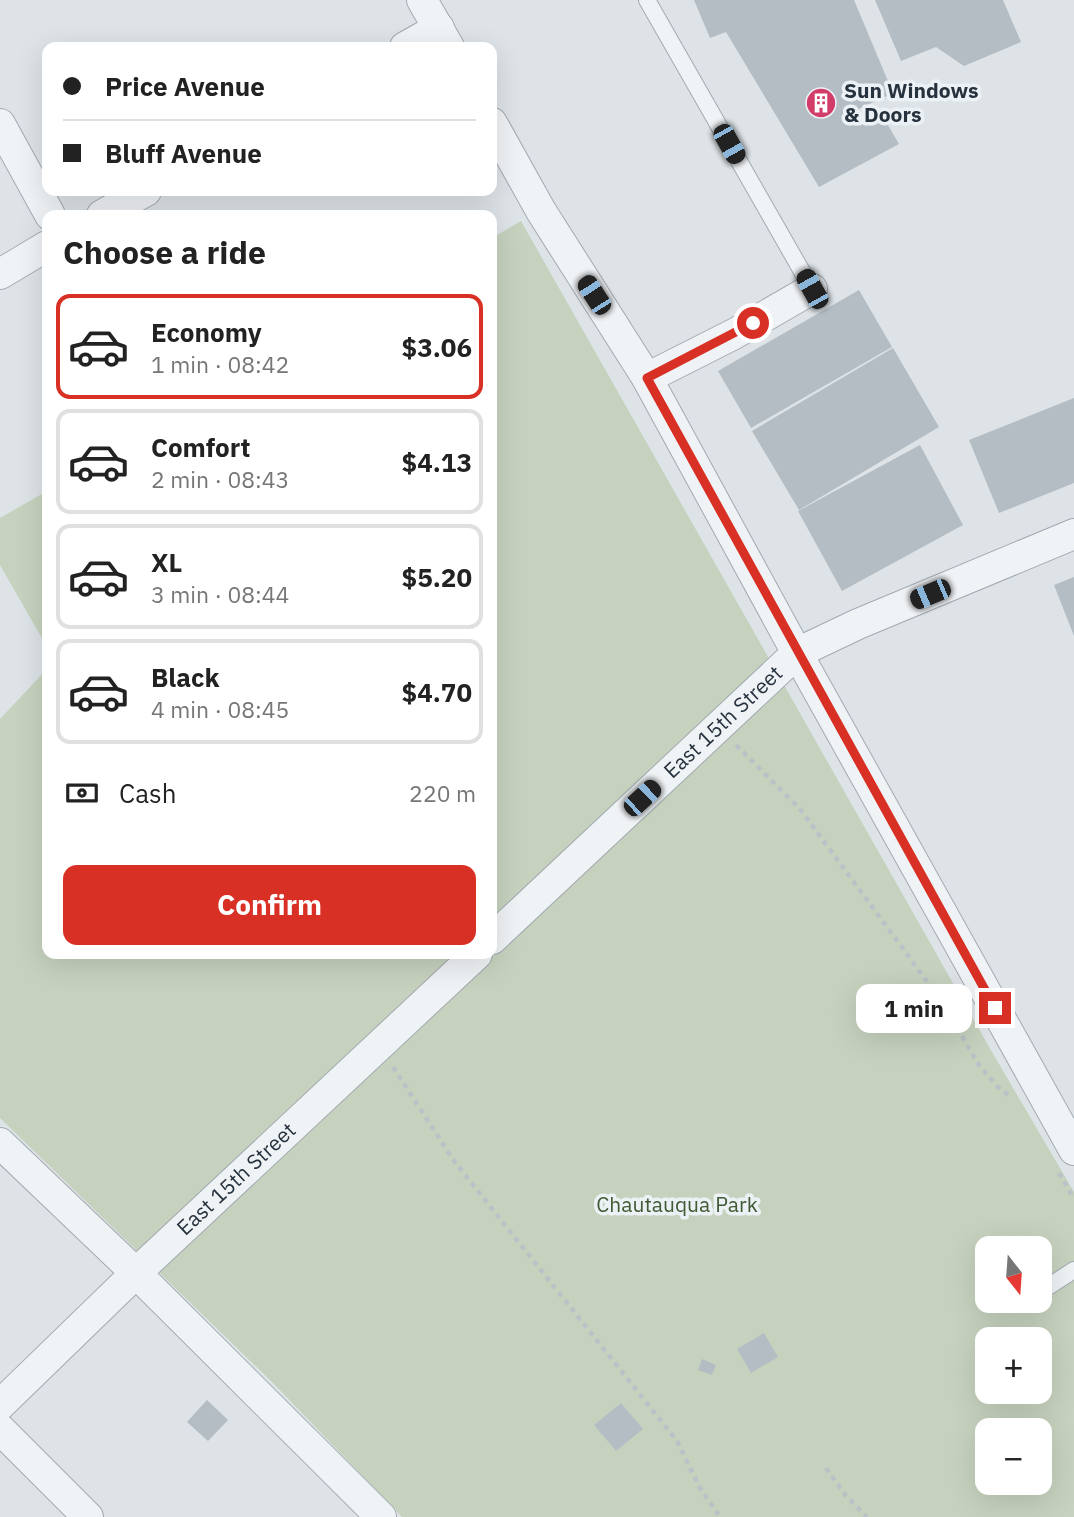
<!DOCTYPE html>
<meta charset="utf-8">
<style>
body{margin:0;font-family:"IBM Plex Sans",sans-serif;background:#f2f2f2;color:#222;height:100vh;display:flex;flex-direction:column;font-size:26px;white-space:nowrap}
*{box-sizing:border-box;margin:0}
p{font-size:23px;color:#767676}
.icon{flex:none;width:38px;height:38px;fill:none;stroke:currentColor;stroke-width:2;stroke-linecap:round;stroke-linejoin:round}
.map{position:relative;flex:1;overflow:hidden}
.drawer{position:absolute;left:42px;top:210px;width:455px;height:749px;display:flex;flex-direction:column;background:#fff;border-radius:14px;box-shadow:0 7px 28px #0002}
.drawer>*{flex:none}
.top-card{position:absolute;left:42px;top:42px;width:455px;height:154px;border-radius:14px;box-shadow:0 7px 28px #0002;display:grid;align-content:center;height:154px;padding:0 21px;background:#fff}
.needle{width:46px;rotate:163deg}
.tools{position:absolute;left:975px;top:1236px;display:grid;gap:14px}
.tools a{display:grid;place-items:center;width:77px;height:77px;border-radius:14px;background:#fff;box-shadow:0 7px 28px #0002;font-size:35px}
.end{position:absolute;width:32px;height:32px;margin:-16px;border:9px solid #d93025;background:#fff;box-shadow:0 0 0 4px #fff}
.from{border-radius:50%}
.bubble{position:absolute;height:49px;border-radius:14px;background:#fff;box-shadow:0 7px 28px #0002;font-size:23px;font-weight:800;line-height:49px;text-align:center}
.car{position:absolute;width:21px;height:42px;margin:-21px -10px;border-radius:9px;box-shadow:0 0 5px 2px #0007;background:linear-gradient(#222 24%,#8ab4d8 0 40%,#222 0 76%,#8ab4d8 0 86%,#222 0)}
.top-card b{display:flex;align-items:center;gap:24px;height:66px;font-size:26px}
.top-card b+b{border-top:2px solid #e0e0e0}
.top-card i{width:18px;height:18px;background:#222}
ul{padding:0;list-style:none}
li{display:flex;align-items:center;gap:21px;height:105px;margin:0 14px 10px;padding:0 7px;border:4px solid #e0e0e0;border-radius:14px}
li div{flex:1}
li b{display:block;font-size:26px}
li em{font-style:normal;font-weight:800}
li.on{border-color:#d93025}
li>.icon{width:63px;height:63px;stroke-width:1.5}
h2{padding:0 21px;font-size:32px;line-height:84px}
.pay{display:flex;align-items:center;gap:18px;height:77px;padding:0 21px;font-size:26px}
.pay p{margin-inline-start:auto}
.button{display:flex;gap:14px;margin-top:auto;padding:14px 21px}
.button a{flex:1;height:80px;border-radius:14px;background:#d93025;color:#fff;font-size:28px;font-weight:800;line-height:80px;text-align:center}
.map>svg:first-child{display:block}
.green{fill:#c6d2be;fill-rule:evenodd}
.building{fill:#b4bdc4}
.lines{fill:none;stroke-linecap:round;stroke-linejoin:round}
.service-casing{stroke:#a2aab1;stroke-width:18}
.minor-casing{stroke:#a2aab1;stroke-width:32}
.path{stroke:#bbc1c6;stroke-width:4.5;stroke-dasharray:5 5;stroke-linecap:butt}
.service{stroke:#f0f3f6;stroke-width:16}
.minor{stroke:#f0f3f6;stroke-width:30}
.route{stroke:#d93025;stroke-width:9}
.labels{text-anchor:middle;stroke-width:7;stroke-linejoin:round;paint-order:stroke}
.poi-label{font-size:21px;font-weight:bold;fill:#26323e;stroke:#ecf1f5;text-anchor:start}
.street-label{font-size:21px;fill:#26323e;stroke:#ecf1f5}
.park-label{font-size:21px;fill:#405b33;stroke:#ecf1f5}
</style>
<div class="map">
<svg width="1074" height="1517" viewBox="0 0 1074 1517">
<rect width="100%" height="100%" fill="#dde3e7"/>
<!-- green -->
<path class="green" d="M521,221L992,1052L1074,1192V1517H402L272,1382L0,1118V719L47,669V954H492V238ZM987,1248H1040V1300H987ZM987,1339H1040V1391H987ZM987,1430H1040V1482H987Z
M47,491V647L0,565V518Z"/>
<!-- building -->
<path class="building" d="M694,0H854L893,93L852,112L861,125L882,115L899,144L819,187L726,32L710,38Z
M875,0H1003L1021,42L964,66L936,47L901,61Z
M859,290L892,347L751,428L718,371Z
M893,348L939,427L799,510L752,431Z
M1074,398V483L999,513L969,440Z
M920,445L963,525L842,591L798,511Z
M1074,577V636L1054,585Z
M764,1333L778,1357L751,1373L737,1349Z
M702,1359L716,1365L712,1375L698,1370Z
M207,1400L228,1420L208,1441L187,1422Z
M621,1403L643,1429L616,1451L594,1425Z"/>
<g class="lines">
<!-- service casing -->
<g class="service-casing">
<path id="service" d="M647,0L812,289
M1040,1292L1074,1270"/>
</g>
<!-- minor casing -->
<g class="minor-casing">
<g id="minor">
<path d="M422,0L449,47"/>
<path d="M405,47L439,28"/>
<path d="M492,123L541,211L647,378L797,653L1074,1150"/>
<path d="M0,124L50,215"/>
<path d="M102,215L146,191"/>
<path d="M0,274L47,246"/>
<path d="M647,378L734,334L812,289"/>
<path id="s1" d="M492,939L797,653L858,624L1074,534"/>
<path d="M0,1143L136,1273L381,1517"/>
<path id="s2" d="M0,1405L136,1273L477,954"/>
<path d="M0,1429L88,1517"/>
</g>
</g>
<!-- path -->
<path class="path" d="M736,745L800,809L940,999L979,1065L998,1087L1012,1098
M393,1067L454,1161L677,1441L700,1488L720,1517
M1059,1173L1074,1199
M826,1468L846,1496L867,1517"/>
<!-- service -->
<use href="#service" class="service"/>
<!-- minor -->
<use href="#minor" class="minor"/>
</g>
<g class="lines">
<!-- route -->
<path class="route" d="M753,323L647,378L995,1008"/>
</g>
<!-- icons -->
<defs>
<g id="building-disc" transform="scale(1.575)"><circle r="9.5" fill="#d23c69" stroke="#ecf1f5"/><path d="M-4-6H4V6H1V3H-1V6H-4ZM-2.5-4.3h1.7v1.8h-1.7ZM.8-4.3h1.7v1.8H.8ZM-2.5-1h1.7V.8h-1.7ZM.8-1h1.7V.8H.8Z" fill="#fff"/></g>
</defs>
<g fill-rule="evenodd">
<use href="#building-disc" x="821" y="103"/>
</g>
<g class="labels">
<!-- poi labels -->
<g class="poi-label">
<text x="844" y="98">Sun Windows<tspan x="844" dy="24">&amp; Doors</tspan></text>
</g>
<!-- street labels -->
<g class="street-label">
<text dy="7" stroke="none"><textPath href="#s1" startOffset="317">East 15th Street</textPath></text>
<text dy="7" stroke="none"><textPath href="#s2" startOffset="327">East 15th Street</textPath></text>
</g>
<!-- park labels -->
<g class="park-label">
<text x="677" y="1212">Chautauqua Park</text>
</g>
</g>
</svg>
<div class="tools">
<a><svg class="needle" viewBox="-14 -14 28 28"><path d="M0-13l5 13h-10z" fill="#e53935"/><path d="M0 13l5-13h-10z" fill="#767676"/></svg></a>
<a>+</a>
<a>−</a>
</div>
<i class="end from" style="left:753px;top:323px"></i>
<i class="end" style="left:995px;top:1008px"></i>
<div class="bubble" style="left:856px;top:984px;width:116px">1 min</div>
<i class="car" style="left:729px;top:144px;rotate:151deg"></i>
<i class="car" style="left:812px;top:289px;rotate:331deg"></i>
<i class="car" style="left:594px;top:295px;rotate:327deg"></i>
<i class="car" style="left:930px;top:594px;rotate:247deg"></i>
<i class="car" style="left:642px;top:798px;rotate:47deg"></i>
<div class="top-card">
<b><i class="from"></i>Price Avenue</b>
<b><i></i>Bluff Avenue</b>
</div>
<section class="drawer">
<h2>Choose a ride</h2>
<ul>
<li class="on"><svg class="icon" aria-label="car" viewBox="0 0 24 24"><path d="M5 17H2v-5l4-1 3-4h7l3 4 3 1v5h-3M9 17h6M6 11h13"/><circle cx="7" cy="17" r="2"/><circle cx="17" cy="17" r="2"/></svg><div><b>Economy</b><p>1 min · 08:42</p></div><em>$3.06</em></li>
<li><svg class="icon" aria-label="car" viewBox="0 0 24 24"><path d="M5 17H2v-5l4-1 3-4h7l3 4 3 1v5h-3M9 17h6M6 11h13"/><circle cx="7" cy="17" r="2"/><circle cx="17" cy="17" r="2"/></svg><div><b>Comfort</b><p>2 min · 08:43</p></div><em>$4.13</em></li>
<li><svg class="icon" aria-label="car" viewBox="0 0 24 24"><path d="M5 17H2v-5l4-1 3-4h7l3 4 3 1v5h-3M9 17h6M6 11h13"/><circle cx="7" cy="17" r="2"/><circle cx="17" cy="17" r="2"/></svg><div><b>XL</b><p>3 min · 08:44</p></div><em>$5.20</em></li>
<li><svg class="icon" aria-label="car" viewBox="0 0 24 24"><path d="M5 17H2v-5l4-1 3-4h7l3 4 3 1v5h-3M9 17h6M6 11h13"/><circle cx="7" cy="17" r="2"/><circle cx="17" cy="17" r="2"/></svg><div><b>Black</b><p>4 min · 08:45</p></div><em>$4.70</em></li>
</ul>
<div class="pay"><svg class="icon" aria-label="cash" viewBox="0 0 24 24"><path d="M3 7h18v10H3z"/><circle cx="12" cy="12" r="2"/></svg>Cash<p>220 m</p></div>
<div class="button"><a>Confirm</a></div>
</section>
</div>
